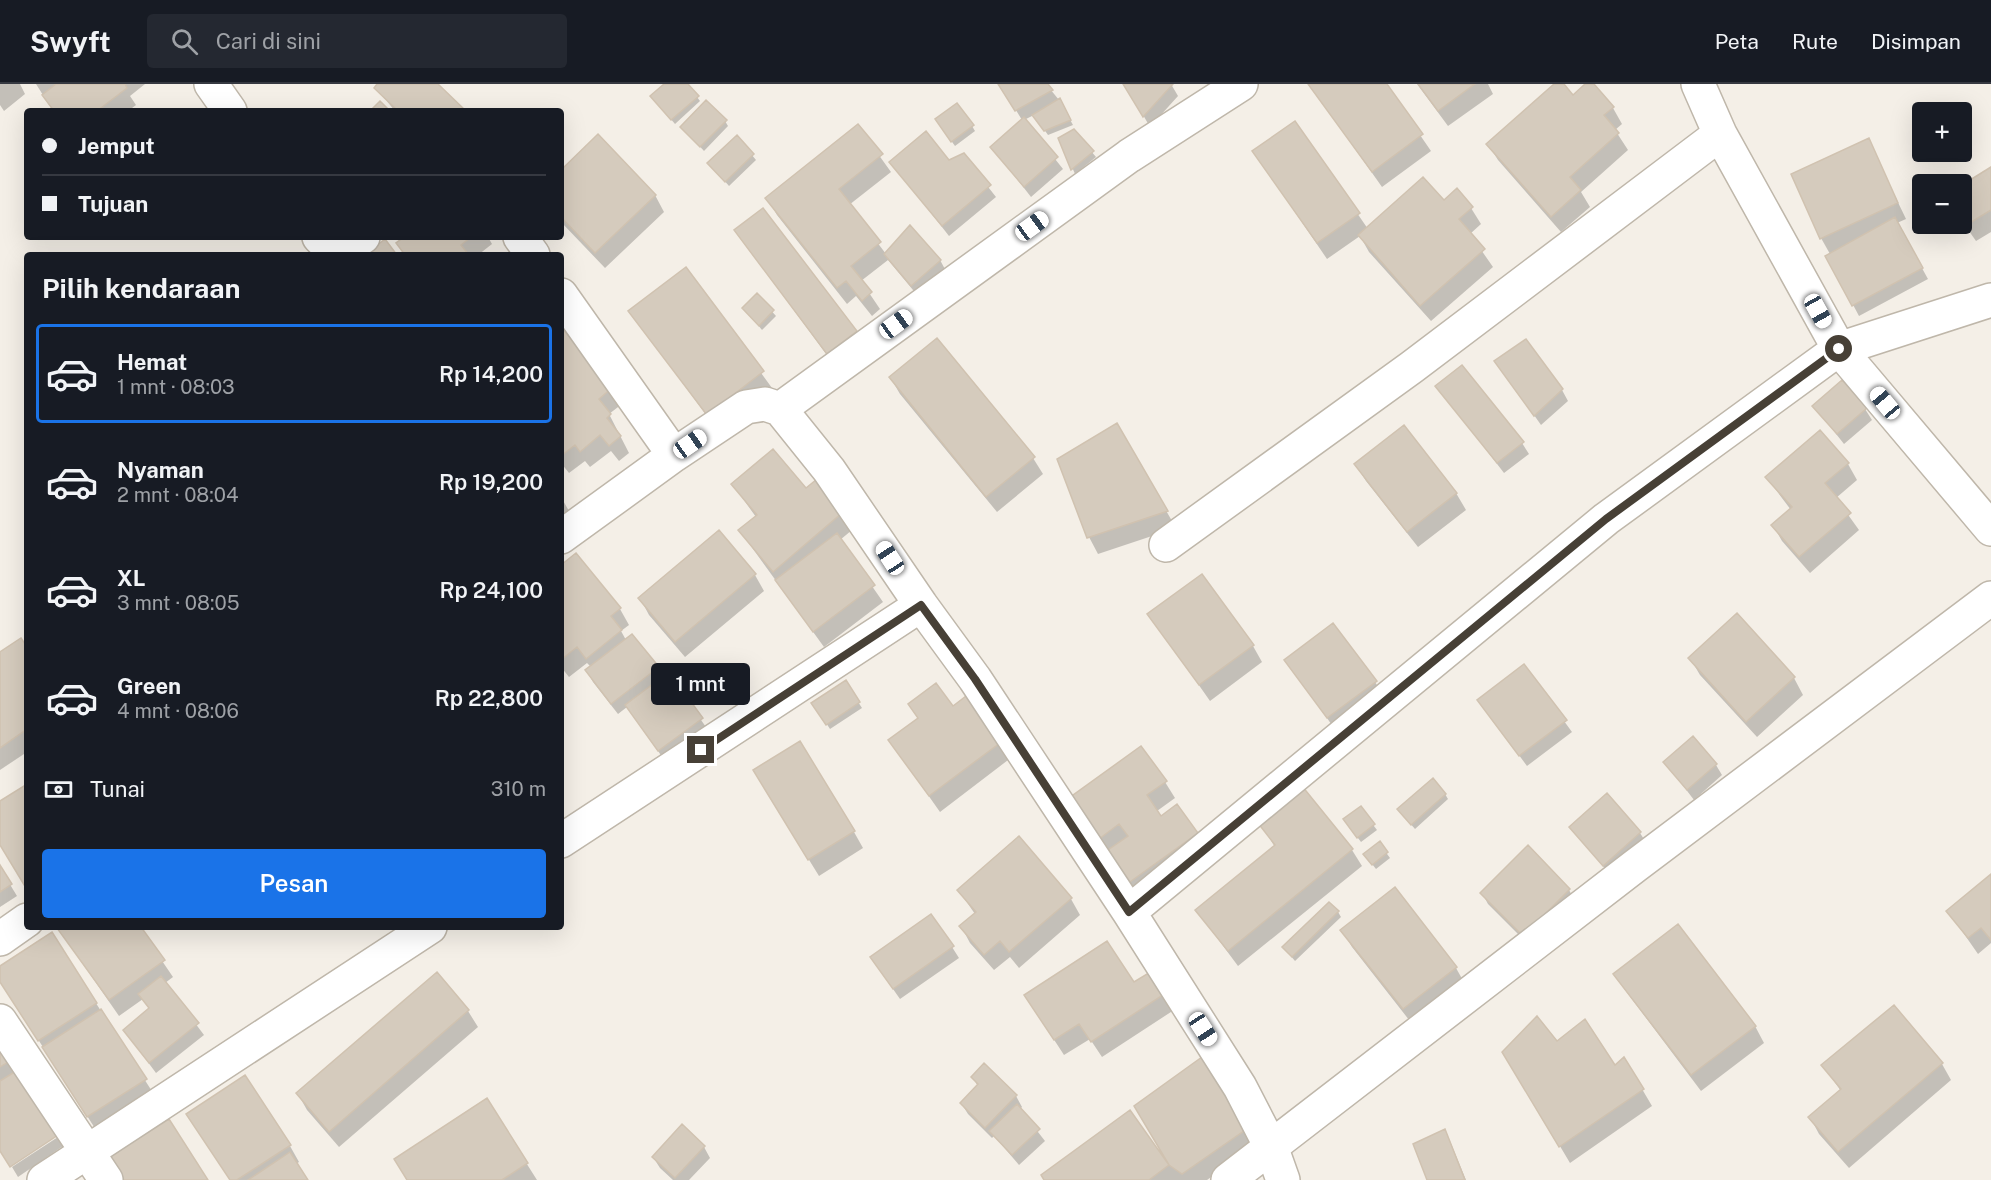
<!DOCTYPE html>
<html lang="id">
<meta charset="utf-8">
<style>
body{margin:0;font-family:"Public Sans",sans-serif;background:#242831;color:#f1f3f6;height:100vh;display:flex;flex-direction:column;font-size:22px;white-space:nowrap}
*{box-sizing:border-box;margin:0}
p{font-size:20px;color:#9ea1a6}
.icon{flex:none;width:33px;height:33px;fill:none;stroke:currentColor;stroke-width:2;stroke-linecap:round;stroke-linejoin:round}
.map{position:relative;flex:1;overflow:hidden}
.side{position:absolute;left:24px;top:168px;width:540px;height:678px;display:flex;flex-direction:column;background:#171b24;border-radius:6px;box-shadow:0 6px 24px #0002}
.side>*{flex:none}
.guide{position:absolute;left:24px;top:24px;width:540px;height:132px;border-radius:6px;box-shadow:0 6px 24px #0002;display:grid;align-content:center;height:132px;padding:0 18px;background:#171b24}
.controls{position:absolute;left:1912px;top:18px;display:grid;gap:12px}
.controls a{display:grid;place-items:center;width:60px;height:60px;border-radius:6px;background:#171b24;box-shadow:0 6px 24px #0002;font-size:30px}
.end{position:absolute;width:27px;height:27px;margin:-14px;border:8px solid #474036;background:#fff;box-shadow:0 0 0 3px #fff}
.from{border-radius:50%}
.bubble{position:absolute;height:42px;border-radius:6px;background:#171b24;box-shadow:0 6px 24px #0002;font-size:20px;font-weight:600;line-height:42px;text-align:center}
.car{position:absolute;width:18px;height:36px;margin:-18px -9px;border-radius:8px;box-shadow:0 0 4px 2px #0007;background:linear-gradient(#fff 24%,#345 0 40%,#fff 0 76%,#345 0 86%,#fff 0)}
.guide b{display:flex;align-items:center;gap:21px;height:57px;font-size:22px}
.guide b+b{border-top:2px solid #363941}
.guide i{width:15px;height:15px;background:#f1f3f6}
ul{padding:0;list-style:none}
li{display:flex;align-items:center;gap:18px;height:99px;margin:0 12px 9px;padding:0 6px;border:3px solid transparent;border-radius:6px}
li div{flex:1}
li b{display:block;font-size:22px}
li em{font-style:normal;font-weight:600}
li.on{border-color:#1a73e8}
li>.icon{width:54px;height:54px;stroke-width:1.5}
h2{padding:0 18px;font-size:27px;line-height:72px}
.pay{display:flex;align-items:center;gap:15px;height:66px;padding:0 18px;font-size:22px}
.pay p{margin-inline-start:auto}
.button{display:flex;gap:12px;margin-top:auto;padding:12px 18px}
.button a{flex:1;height:69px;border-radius:6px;background:#1a73e8;color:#fff;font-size:24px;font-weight:600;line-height:69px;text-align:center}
header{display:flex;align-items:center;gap:36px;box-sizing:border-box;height:84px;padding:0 30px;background:#171b24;border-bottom:2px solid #363941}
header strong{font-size:28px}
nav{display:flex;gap:33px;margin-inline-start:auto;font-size:21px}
.search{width:420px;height:54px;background:#242831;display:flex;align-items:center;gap:15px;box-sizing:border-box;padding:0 21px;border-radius:6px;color:#9ea1a6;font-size:22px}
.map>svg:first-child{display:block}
.shadow{fill:#0003}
.building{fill:#d5cbbd;stroke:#d0c2b0;stroke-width:1.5}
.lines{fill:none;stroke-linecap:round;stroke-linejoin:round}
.street-casing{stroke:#bfb7aa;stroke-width:36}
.street{stroke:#fff;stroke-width:33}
.route{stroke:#474036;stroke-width:8}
</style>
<header>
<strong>Swyft</strong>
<div class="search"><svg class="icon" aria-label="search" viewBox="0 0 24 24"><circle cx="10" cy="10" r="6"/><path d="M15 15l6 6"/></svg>Cari di sini</div>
<nav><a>Peta</a><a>Rute</a><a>Disimpan</a></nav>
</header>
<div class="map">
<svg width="1991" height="1096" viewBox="0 0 1991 1096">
<rect width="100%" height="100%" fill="#f4efe7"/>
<!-- shadow -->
<path class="shadow" d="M0,0H20L25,10L4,27L0,21Z
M36,0H145L130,12L136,21L128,27H53Z
M379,0H436L464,27H395L376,4Z
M667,0H687L700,17L675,40L652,13Z
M1000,0H1046L1059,16L1073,41L1048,51L1034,31L1024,36L1063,85L1031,113L992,63L1022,36Z
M1125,0H1171L1178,12L1150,43Z
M1385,0L1431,67L1382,103L1310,1Z
M1417,0H1488L1493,10L1448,42Z
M1556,0H1562L1573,13L1588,0H1592L1613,24L1622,40L1615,46L1628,66L1581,108L1590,123L1561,148L1498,76L1488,60Z
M725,37L728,42L704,67L682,43Z
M1295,39L1368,145L1444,118L1471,124L1481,140L1470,150L1493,183L1431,237L1369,168L1360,152L1327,175L1254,68Z
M939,40L972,42L975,47L955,62Z
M858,42L891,88L849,121L886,170L940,176L946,187L918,212L888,176L861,197L880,225L872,232L856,212L847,220L777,131L767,114Z
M1074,47L1096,73L1075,90L1060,55Z
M737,53L756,76L729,102L709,79Z
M1868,56L1906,135L1897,139L1928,195L1859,232L1827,172L1830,170L1821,154Z
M963,71L996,113L949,152L891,78H949Z
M1991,84V148L1976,157L1962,137V103Z
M561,88L655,111L664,128L605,184L561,138Z
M1923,124V136L1918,128Z
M763,126L856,248L866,264L837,285L736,147Z
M1926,140H1939L1930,146Z
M406,153H488L492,160L478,171H404L398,159Z
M686,185L772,304L717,346L630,227Z
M757,211L776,232L762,246L744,224Z
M561,245L622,320L609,330L629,369L619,377L611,367L590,383L585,377L569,389L561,379Z
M1496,277L1562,306L1568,317L1541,341Z
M890,293L1033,374L1043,390L997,428L900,310Z
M1437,302L1522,359L1529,370L1504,389Z
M1814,322L1865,325L1872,336L1844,360Z
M1117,341L1176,444L1098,470L1089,453Z
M1848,380L1857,396L1836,414L1859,446L1810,489L1782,457L1773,441L1791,426L1767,394Z
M1356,381L1456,409L1466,426L1418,463L1366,397Z
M733,401L806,406L858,441L840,456L883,518L824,563L740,447L756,433Z
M561,413L569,427L561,434Z
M719,448L755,491L764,507L685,573L649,531L640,514Z
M561,483L620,525L629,541L621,547L626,556L657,584L663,594L669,590L708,646L665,677L627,623L618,630L593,598L587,587L591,583L587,579L569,593L561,583Z
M1149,530L1253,562L1262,578L1210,617Z
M1737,532L1794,594L1803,611L1757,653L1700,591L1690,574Z
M27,565V668L0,686V570Z
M1286,576L1375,598L1382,609L1334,644Z
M1524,582L1572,648L1527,682L1479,617Z
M845,598L862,624L830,645L813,619Z
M969,611L1012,673L940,728L890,657L918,635L910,621L953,624Z
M1665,678L1716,681L1722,691L1694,716Z
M1165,698L1175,714L1157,727L1161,734L1177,723L1206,766L1138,816L1080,731Z
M764,703L854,748L863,764L819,792Z
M1302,704L1352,766L1362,782L1238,882L1197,827L1275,763L1260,739Z
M1445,710L1448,715L1415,745L1402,730Z
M1360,724L1377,746L1361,758L1348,741Z
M1571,743L1640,749L1647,760L1611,792Z
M1379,759L1390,774L1376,785L1368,775Z
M1528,764L1569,806L1575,817L1530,862L1488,820L1482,809Z
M0,784L17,812L0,823Z
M1991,792V859L1978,870L1948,827Z
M1395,805L1456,884L1465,900L1413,941L1352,863L1342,846Z
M959,807L1071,815L1080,831L1019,884L1010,873L994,886L970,859L961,842L975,830Z
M1338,828L1341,833L1295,877L1284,864Z
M61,843H139L173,893L165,899L204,951L156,989L124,946L150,926L143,915L119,932L69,860Z
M52,850L155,1012L98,1049L0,896V884Z
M952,863L959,874L900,915L879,885Z
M1151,889L1174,926L1102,973L1090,955L1064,971L1036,928L1134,900Z
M437,890L468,927L478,943L339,1063L307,1026L298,1010Z
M1615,890L1755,942L1764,959L1701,1007L1625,906Z
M1893,923L1942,980L1951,996L1849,1084L1819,1050L1810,1033L1841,1007L1823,982Z
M1557,959L1614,983L1642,1005L1652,1022L1570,1079L1504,968Z
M0,965L16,989L0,1066Z
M1202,975L1259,1059L1207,1096H1045L1167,1075Z
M973,993L1016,1012L1022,1023L1020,1025L1045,1057L1019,1081L994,1052L992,1054L968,1030L961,1019L978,1003Z
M487,1017L537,1096H408Z
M1444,1047L1450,1057L1466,1096H1429Z
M58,1053L63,1062L18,1093L12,1083Z
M290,1062L299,1078L296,1080L306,1096H230Z
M704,1063L710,1074L689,1096H673L660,1084L653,1073Z"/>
<!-- building -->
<path class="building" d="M56,0H125L127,4L97,27H54L42,11Z
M377,0H438L466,27H398L374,4Z
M664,0H688L699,12L671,36L650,12Z
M998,0H1048L1053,6L1015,27Z
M1123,0H1173L1143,33Z
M1308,0H1387L1423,50L1372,88Z
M1418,0H1475L1438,27Z
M1554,0H1564L1573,11L1585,0H1594L1614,23L1604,31L1619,49L1570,93L1581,106L1551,133L1486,60Z
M1060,14L1071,36L1044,47L1032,31Z
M706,16L727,36L700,63L680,43Z
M380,17L390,27H370Z
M957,19L974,41L951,58L935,35Z
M1024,33L1058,73L1024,103L990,63Z
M1295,37L1360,129L1317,159L1252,67Z
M858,40L883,70L839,105L881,158L851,182L872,208L862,217L846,197L837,204L765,114Z
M1074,45L1094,67L1071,86L1058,54Z
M926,47L949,76L964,69L991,101L942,142L889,78Z
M598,50L656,111L595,169L561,133V86Z
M737,51L754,70L725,98L707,79Z
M1869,54L1898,119L1820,155L1791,90Z
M1991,83V126L1965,142L1962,137V101Z
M1423,93L1444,116L1457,104L1473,123L1459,135L1485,165L1420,222L1358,151Z
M763,124L857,247L827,270L734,146Z
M1895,133L1923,184L1852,222L1825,172Z
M910,141L941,176L911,202L884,170Z
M404,153H471L461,161L469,171H405L396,159Z
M385,155L397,171H365Z
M686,183L764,287L707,331L628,227Z
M757,209L774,226L759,242L742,224Z
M561,243L613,303L599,315L611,330L607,334L621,352L609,362L600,351L580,368L575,361L561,372Z
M937,254L1035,373L986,413L889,293Z
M1526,255L1563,305L1534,332L1494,277Z
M1462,281L1524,358L1497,379L1435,302Z
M1842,296L1867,324L1837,350L1812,322Z
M1117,339L1168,427L1087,454L1057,375Z
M1404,341L1457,409L1407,448L1354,380Z
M1820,346L1849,379L1825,399L1851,429L1799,473L1771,441L1792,423L1765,393Z
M773,365L806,404L822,391L849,423L773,488L738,446L757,431L731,400Z
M719,446L756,490L675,558L638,514Z
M837,449L875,501L813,548L775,496Z
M576,469L621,524L611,532L622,546L586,575L577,563L561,576V481Z
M1202,490L1254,561L1199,601L1147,530Z
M1737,529L1795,593L1746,638L1688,574Z
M1333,539L1377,597L1327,634L1284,576Z
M632,550L659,583L611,620L585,586Z
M21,554L27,563V645L0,664V568Z
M1524,580L1567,636L1519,672L1477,616Z
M669,588L703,634L658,667L625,621Z
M846,596L860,618L826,641L811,619Z
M936,599L953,622L970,609L1004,656L929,712L888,656L918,634L908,620Z
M1693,652L1717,680L1687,706L1663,678Z
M800,657L855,747L808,776L753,686Z
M1141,662L1167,697L1147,711L1161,732L1177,720L1198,749L1127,800L1105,768L1128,752L1119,740L1099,755L1069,714Z
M1433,694L1446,710L1411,741L1397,725Z
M27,700V803L26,804L0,761V717Z
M1302,702L1353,765L1228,867L1195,826L1275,761L1258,739Z
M1607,709L1641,748L1603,782L1569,743Z
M1361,722L1375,740L1357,754L1343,735Z
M1019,752L1072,814L1009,868L1000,857L984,871L959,842L976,828L957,806Z
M1380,757L1388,768L1372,781L1363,770Z
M1528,761L1570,805L1523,852L1480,809Z
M0,781L12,800L0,808Z
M1991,790V856L1981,844L1968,854L1946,827Z
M1395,803L1457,883L1403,925L1340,846Z
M1329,818L1339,827L1292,873L1282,863Z
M931,830L954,862L893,905L870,873Z
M1678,840L1756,942L1691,991L1613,890Z
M141,843L165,876L109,916L57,844Z
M52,848L97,919L38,957L0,898V882Z
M1107,857L1134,898L1152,887L1166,909L1091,958L1079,940L1054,956L1024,911Z
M437,888L469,926L329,1048L296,1009Z
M161,892L199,939L149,979L123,946L149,924L138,910Z
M1894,921L1943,979L1838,1068L1808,1033L1841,1005L1821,981Z
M101,925L147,995L87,1033L42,963Z
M1537,932L1557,957L1585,935L1615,981L1624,973L1644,1005L1559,1063L1502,968Z
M0,962L10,977L0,983Z
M1202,973L1251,1042L1182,1090L1169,1081L1134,1022Z
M984,979L1017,1011L985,1044L960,1019L978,1000L971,993Z
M16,987L58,1051L10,1083L0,1067V997Z
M245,991L291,1061L237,1096H230L186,1030Z
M487,1014L528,1079L502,1096H407L394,1075Z
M1017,1020L1040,1045L1012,1071L989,1047Z
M1130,1026L1169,1081L1149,1096H1044L1041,1091Z
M169,1035L208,1096H124L109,1073Z
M682,1040L705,1062L675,1094L652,1073Z
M1445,1045L1465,1096H1427L1413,1060Z
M290,1068L308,1096H248Z"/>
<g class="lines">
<!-- street casing -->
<g class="street-casing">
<path id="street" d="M211,0L230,27
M1698,0L1720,50L1839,265L1991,445
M319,153L325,159L342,163L363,153
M520,153L533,171
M561,211L674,371
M780,325L1129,72L1241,0
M561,453L674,371L746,323L765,320L780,325L829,386L921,521L975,595L1129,828L1240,1003L1272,1065L1283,1096
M1166,461L1412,283L1720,50
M561,757L921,521
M1129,828L1606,435L1839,265L1991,216
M0,855L27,836
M0,937L106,1096
M44,1096L430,843
M1228,1096L1635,782L1991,514"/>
</g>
<!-- street -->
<use href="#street" class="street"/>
</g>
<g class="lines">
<!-- route -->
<path class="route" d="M701,666L921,521L975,595L1129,828L1606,435L1839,265"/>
</g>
</svg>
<div class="controls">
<a>+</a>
<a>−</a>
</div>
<i class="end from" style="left:1839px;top:265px"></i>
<i class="end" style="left:701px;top:666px"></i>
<div class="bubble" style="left:651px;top:579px;width:99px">1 mnt</div>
<i class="car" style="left:1032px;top:142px;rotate:54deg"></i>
<i class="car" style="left:1818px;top:227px;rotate:151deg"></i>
<i class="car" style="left:896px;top:240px;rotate:54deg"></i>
<i class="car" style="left:1885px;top:319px;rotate:320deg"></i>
<i class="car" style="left:690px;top:360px;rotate:55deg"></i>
<i class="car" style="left:890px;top:474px;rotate:327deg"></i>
<i class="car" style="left:1203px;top:945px;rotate:147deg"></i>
<div class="guide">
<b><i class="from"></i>Jemput</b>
<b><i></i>Tujuan</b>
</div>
<section class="side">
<h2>Pilih kendaraan</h2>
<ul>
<li class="on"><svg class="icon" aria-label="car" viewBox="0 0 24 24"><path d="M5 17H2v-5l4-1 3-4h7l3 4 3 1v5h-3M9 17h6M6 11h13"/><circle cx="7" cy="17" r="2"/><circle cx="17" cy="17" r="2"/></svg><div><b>Hemat</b><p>1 mnt · 08:03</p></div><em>Rp 14,200</em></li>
<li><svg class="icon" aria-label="car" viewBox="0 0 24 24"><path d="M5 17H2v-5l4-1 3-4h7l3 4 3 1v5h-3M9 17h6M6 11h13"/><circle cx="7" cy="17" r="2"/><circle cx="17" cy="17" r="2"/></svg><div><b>Nyaman</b><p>2 mnt · 08:04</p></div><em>Rp 19,200</em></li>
<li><svg class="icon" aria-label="car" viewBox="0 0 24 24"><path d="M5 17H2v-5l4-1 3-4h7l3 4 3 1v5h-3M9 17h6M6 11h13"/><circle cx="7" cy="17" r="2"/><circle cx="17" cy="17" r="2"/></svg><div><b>XL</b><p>3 mnt · 08:05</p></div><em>Rp 24,100</em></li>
<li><svg class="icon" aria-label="car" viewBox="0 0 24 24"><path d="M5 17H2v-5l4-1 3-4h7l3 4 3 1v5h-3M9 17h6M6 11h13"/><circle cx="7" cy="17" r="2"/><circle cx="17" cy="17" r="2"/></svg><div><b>Green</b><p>4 mnt · 08:06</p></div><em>Rp 22,800</em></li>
</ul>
<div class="pay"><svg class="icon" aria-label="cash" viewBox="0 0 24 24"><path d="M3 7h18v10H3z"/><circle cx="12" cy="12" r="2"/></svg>Tunai<p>310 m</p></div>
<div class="button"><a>Pesan</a></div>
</section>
</div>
